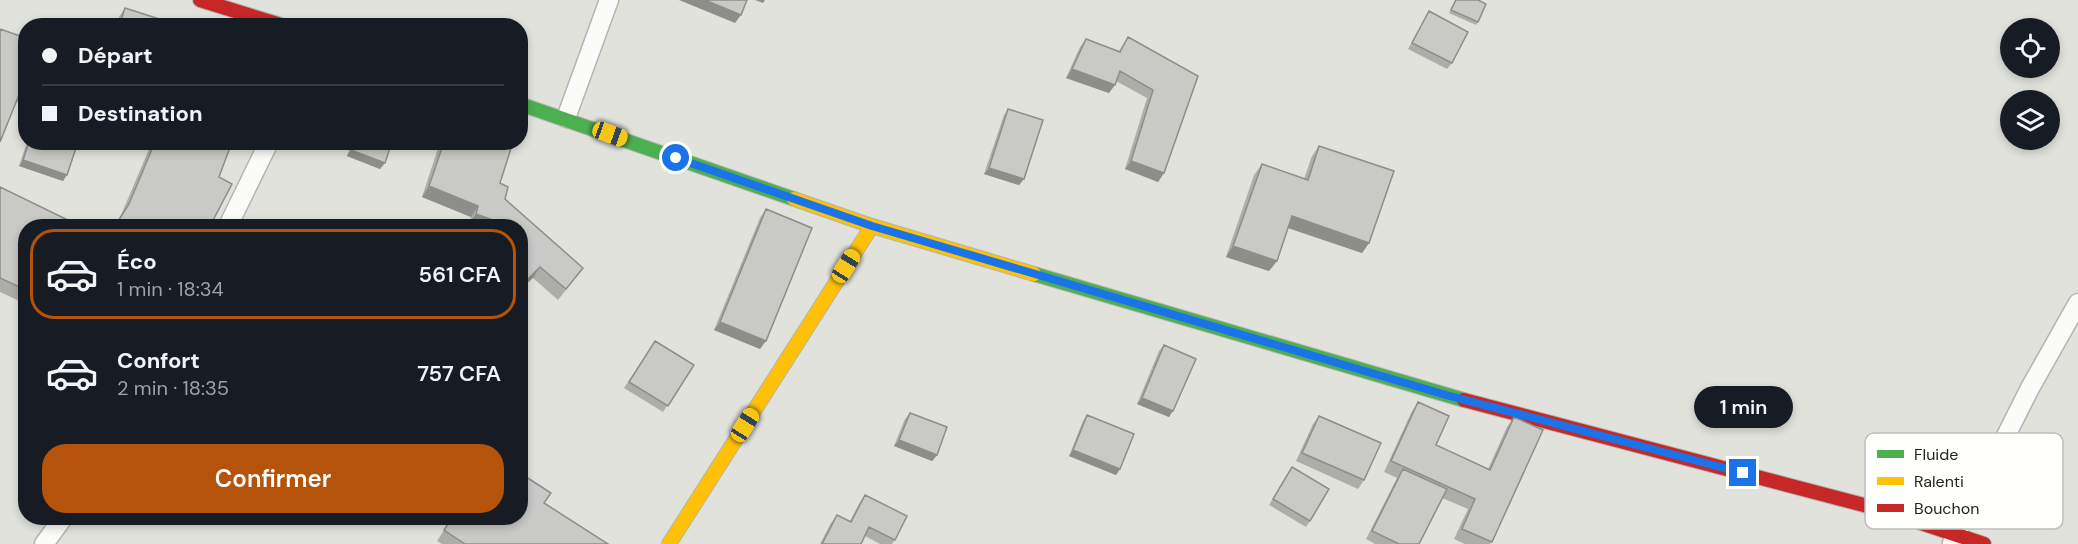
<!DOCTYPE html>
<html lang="fr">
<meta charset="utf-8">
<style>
body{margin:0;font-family:"DM Sans",sans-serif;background:#20242c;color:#f1f3f6;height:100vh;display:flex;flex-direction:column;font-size:22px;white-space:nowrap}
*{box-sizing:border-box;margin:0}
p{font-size:20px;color:#9ea1a6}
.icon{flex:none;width:33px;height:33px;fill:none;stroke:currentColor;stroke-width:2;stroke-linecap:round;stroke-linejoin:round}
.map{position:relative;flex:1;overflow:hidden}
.details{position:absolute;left:18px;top:219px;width:510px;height:306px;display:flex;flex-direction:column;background:#171b24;border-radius:24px;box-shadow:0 3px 9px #0003}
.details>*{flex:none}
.top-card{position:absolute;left:18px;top:18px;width:510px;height:132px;border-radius:24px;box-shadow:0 3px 9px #0003;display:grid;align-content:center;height:132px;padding:0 24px;background:#171b24}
.tools{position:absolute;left:2000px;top:18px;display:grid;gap:12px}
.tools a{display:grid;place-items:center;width:60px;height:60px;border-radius:50%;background:#171b24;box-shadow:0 3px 9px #0003;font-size:30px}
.end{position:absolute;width:27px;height:27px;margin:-14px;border:8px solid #1a73e8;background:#fff;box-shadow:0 0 0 3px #fff}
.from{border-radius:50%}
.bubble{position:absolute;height:42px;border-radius:21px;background:#171b24;box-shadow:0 3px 9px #0003;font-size:20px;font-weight:600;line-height:42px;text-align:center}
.car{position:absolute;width:18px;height:36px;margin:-18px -9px;border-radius:8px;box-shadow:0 0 4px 2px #0007;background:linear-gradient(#f5c518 24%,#345 0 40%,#f5c518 0 76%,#345 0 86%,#f5c518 0)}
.top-card b{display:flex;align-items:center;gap:21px;height:57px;font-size:22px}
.top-card b+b{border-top:2px solid #363941}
.top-card i{width:15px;height:15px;background:#f1f3f6}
ul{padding:10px 0 0;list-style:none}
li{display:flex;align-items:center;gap:18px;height:90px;margin:0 12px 9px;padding:0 12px;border:3px solid transparent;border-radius:24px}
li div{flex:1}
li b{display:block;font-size:22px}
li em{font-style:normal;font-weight:600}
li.selected{border-color:#b45309}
li>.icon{width:54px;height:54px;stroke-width:1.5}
.action{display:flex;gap:12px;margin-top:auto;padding:12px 24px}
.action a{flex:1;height:69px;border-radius:24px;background:#b45309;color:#fff;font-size:24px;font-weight:600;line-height:69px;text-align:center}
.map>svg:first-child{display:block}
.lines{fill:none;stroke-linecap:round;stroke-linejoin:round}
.street-casing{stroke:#b4b4b1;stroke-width:21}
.fast-casing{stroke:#b4b4b1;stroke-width:16}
.slow-casing{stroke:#b4b4b1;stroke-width:16}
.jam-casing{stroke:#b4b4b1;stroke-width:16}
.street{stroke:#fbfbfa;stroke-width:18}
.fast{stroke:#4caf50;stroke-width:14}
.slow{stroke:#ffc107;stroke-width:14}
.jam{stroke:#c62828;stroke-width:14}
.wall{fill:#adada9}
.shaded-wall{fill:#8d8d8a}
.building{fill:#c9c9c5;stroke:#8d8d8a;stroke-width:1.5}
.route{stroke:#1a73e8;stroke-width:8}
.key{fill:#fffffe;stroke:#bdbdbb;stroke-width:1.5}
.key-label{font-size:16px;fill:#23231f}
</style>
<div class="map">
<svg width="2078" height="544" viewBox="0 0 2078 544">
<rect width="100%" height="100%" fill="#e2e2dd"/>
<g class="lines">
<!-- street casing -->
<g class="street-casing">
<path id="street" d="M566,118L609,0
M228,226L269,142
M1952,543L2030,388L2078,303
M44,544L63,518"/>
</g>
<!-- fast casing -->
<g class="fast-casing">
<path id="fast" d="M520,104L794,199
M1034,274L1464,400"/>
</g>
<!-- slow casing -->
<g class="slow-casing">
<path id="slow" d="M794,199L872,226L1034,274
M669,544L872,226"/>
</g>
<!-- jam casing -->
<g class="jam-casing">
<path id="jam" d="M200,0L284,26
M1464,400L1879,509L1984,544"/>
</g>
<!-- street -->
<use href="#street" class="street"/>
<!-- fast -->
<use href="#fast" class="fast"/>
<!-- slow -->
<use href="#slow" class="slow"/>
<!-- jam -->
<use href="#jam" class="jam"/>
</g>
<!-- wall -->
<path class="wall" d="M1455,0H1478V22L1476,25L1449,13Z
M125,8L178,25L116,26L119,17Z
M1429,11L1452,63L1447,69L1408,49Z
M1128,37L1198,76L1164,173L1158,182L1125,169L1147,98L1116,81L1109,93L1066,78L1080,47L1086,39L1119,51Z
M1008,109L1024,179L1019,185L984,174L1004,115Z
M27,142H78L63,181L19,166Z
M152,142H232L219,177L210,226H114L121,215Z
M352,142H392L380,169L347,156Z
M440,142H513L500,183L505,199L583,268L558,300L533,278L520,226L468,224L471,217L422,197Z
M1319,146L1369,243L1362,253L1288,228L1277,261L1269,271L1226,257L1254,175L1262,164L1304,179L1312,156Z
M0,187L26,226V304L0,292Z
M766,209L760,349L714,330L760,218Z
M655,341L694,365L663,412L624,388Z
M1164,345L1169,417L1137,404L1159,351Z
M1418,402L1436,445L1488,469L1507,427L1514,417L1492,542L1490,544H1465L1454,539L1468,509L1442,498L1419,544H1375L1366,539L1397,478L1384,472L1411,413Z
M910,413L937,455L932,461L894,446L905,419Z
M1087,415L1120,469L1116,475L1069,456L1083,421Z
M1319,416L1364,480L1358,489L1296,461L1313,424Z
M1292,467L1310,521L1306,527L1269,505Z
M865,495L895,540L892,544H880L865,536L861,544H820L831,523L837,515L850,521L859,504Z
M544,503L608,544H442L437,541L452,518H520Z"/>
<!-- shaded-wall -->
<path class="shaded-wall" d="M679,0H705L741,15L735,23Z
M755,0H765L763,3Z
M1072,69L1115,85L1109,93L1066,78Z
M21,90L26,91V105L13,100Z
M351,150L385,163L380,169L347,156Z
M23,160L67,175L63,181L19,166Z
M1131,161L1164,173L1158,182L1125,169Z
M989,168L1024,179L1019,185L984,174Z
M429,186L478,206L471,217L422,197Z
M476,214L493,220L489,226H475L468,224Z
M1292,216L1369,243L1362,253L1285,227Z
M1233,246L1277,261L1269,271L1226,257Z
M540,267L533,278L520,290V287Z
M720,322L766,341L760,349L714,330Z
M1142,398L1173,411L1169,417L1137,404Z
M899,440L937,455L932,461L894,446Z
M1073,450L1120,469L1116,475L1069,456Z"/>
<!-- building -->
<path class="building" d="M705,0H747L741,15Z
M1456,0H1478L1486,4L1478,22L1451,10Z
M125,8L178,25L119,26Z
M1429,11L1468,32L1452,63L1412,43Z
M206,22L217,26H205Z
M0,29L26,38V91L21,90L0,142Z
M1128,37L1198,76L1164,173L1131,161L1153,90L1120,71L1115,85L1072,69L1086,39L1120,52Z
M1008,109L1043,120L1024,179L989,168Z
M29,142H78L67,175L23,160Z
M155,142H232L219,177L232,184L210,226H169L166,225L165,226H115L129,204Z
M354,142H392L385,163L351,150Z
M444,142H513L500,183L508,187L505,199L583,268L566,289L540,267L520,287V226H487L493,220L476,214L478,206L429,186Z
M1319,146L1394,171L1369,243L1292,216L1277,261L1233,246L1262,164L1308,180Z
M0,187L80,226H26V290L0,278Z
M766,209L812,228L766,341L720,322Z
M655,341L694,365L668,406L629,382Z
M1164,345L1196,359L1173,411L1142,398Z
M1418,402L1449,416L1436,445L1490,470L1514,417L1543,430L1492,542L1462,529L1475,499L1391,461Z
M910,413L947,427L937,455L899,440Z
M1087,415L1134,434L1120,469L1073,450Z
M1319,416L1381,443L1364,480L1302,453Z
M1292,467L1329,489L1310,521L1273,499Z
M1403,469L1447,489L1419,544H1399L1372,531Z
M520,473L551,493L544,503L608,544H465L444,530L452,518H520Z
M865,495L907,516L895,540L869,527L861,544H822L837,515L851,522Z"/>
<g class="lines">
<!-- route -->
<path class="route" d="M676,158L872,226L1446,395L1743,473"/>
</g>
<!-- legend -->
<rect x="1865" y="433" width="198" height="96" rx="9" class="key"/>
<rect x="1877" y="450" width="27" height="8" fill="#4caf50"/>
<rect x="1877" y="477" width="27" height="8" fill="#ffc107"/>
<rect x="1877" y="504" width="27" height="8" fill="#c62828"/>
<g class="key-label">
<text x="1914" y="460">Fluide</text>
<text x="1914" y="487">Ralenti</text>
<text x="1914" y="514">Bouchon</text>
</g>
</svg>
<div class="tools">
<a><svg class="icon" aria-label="locate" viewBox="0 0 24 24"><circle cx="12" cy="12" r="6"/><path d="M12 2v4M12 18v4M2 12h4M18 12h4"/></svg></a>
<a><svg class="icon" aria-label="layers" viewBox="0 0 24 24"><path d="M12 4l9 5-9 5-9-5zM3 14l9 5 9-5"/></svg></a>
</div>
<i class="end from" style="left:676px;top:158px"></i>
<i class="end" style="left:1743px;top:473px"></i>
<div class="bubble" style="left:1694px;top:386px;width:99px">1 min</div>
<i class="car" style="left:610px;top:134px;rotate:110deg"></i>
<i class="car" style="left:846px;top:266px;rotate:32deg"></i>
<i class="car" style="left:745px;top:425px;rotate:32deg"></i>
<div class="top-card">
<b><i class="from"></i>Départ</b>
<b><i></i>Destination</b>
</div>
<section class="details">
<ul>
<li class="selected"><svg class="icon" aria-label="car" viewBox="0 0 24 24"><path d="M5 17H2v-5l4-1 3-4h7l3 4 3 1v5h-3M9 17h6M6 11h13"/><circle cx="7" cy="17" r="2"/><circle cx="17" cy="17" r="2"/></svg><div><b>Éco</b><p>1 min · 18:34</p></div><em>561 CFA</em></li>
<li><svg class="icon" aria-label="car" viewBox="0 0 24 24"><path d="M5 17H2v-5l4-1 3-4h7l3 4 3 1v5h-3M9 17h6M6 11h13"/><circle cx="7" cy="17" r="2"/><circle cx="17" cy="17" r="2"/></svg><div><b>Confort</b><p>2 min · 18:35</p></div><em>757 CFA</em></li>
</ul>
<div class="action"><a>Confirmer</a></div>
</section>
</div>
